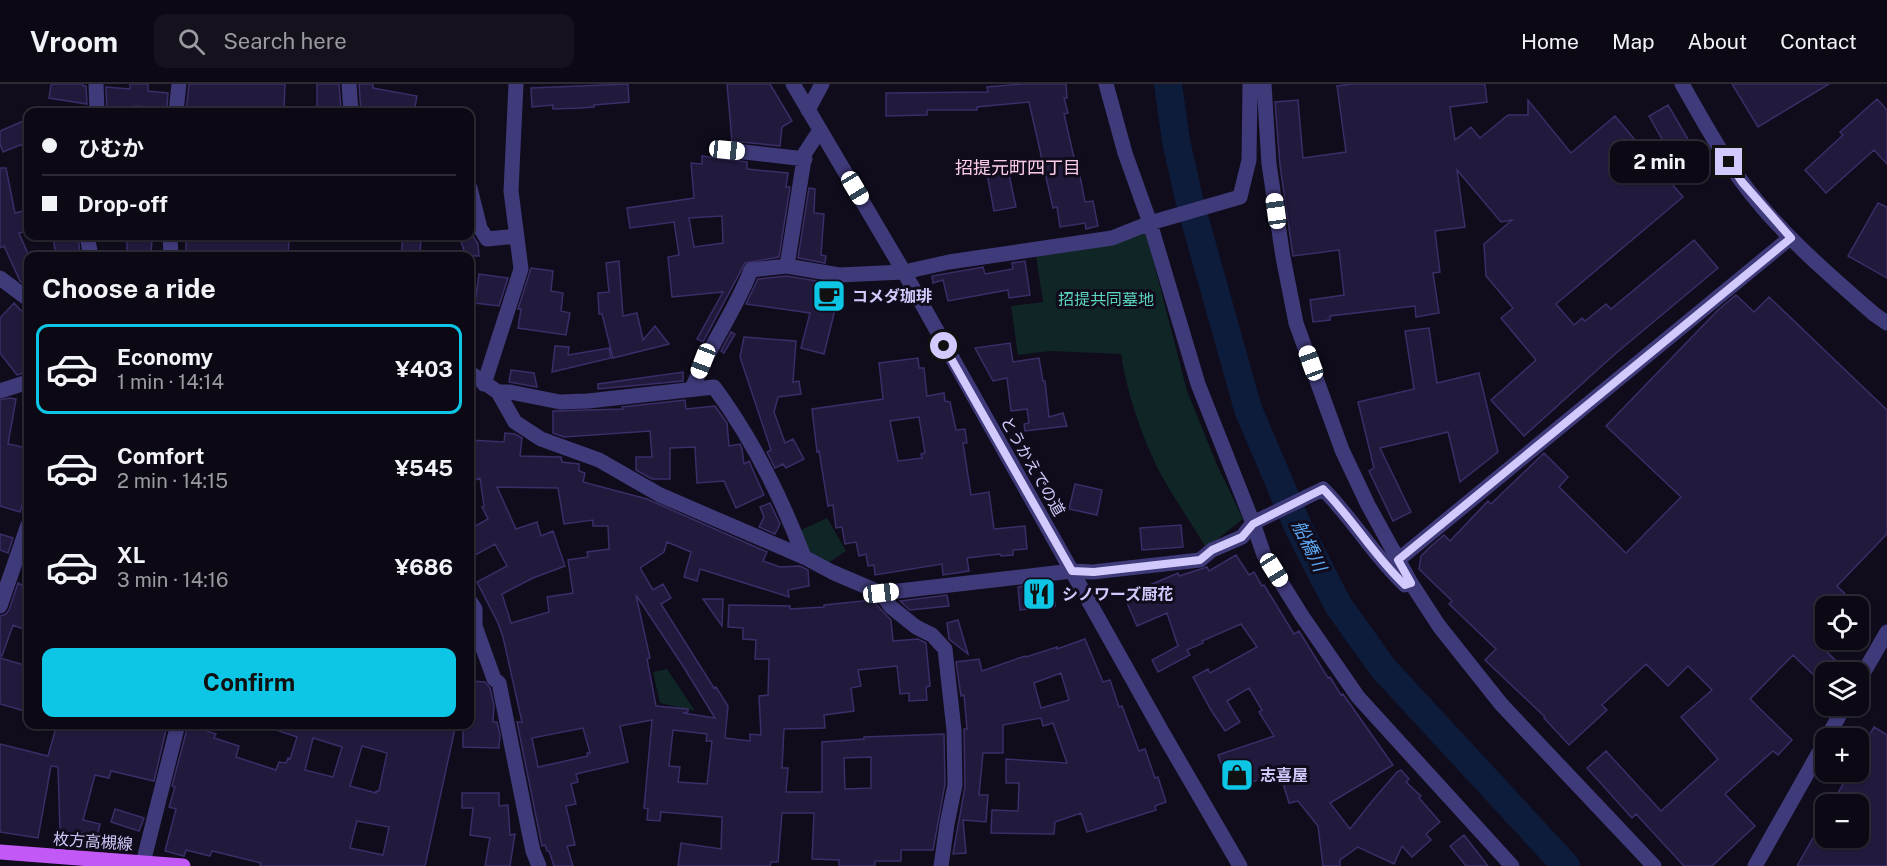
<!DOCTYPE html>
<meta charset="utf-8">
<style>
body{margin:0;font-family:"Public Sans","Noto Sans JP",sans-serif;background:#15121e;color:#f1f3f6;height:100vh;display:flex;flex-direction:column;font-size:22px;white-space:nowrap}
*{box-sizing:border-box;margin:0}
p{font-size:20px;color:#9a9aa0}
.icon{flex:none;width:33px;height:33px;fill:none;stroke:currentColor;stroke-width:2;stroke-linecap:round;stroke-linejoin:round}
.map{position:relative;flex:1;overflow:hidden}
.drawer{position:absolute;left:24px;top:168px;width:450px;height:477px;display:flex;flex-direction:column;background:#0c0915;border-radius:12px;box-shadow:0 2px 4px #0004,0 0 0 2px #2c2a34}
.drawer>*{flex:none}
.guide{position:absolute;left:24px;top:24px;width:450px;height:132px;border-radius:12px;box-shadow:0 2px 4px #0004,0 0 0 2px #2c2a34;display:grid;align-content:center;height:132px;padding:0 18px;background:#0c0915}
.controls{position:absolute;left:1815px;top:512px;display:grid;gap:12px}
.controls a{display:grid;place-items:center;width:54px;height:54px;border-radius:12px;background:#0c0915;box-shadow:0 2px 4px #0004,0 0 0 2px #2c2a34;font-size:30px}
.end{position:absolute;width:27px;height:27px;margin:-14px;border:8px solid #d2cafc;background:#111;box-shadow:0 0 0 3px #111}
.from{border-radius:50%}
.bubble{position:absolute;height:42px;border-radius:12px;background:#0c0915;box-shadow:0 2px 4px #0004,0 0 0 2px #2c2a34;font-size:20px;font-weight:700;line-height:42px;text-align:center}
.car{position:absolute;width:18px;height:36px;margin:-18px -9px;border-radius:8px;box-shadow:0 0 4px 2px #0007;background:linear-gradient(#fff 24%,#345 0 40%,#fff 0 76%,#345 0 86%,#fff 0)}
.guide b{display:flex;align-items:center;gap:21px;height:57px;font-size:22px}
.guide b+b{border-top:2px solid #2c2a34}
.guide i{width:15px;height:15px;background:#f1f3f6}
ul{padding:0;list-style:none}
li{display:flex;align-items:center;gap:18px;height:90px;margin:0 12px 9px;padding:0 6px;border:3px solid transparent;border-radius:12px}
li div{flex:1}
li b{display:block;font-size:22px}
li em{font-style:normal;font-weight:700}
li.selected{border-color:#0dc6e6}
li>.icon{width:54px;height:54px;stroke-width:1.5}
h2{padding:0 18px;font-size:27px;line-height:72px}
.cta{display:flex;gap:12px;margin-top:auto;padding:12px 18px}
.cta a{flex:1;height:69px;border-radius:12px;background:#0dc6e6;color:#111;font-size:24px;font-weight:700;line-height:69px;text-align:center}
header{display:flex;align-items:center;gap:36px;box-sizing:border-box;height:84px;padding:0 30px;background:#0c0915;border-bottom:2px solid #2c2a34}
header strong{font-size:28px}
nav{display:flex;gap:33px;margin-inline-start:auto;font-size:21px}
.search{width:420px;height:54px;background:#15121e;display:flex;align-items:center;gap:15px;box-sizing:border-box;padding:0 21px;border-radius:12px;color:#9a9aa0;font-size:22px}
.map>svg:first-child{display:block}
.green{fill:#102526}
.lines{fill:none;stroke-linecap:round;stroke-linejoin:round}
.river{stroke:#0d1c3b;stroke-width:28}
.building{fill:#221a3c;stroke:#3b2d67;stroke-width:1.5;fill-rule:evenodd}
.minor{stroke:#3f3a79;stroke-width:15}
.tertiary{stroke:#3f3a79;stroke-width:15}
.primary{stroke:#c258f6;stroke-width:15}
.route{stroke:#d2cafc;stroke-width:8}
.labels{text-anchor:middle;stroke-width:6;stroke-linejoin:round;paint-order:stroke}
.poi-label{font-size:16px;font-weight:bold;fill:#d2cafc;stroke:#100c1c;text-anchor:start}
.park-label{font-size:16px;fill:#5cd7be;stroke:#100c1c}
.street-label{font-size:16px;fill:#d2cafc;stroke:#100c1c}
.neighbourhood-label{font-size:18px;fill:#fccce9;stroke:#100c1c}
.water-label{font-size:18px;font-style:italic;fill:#5ea9f6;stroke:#100c1c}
</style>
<header>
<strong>Vroom</strong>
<div class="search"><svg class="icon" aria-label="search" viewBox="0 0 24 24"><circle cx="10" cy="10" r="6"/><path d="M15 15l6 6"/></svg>Search here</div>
<nav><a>Home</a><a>Map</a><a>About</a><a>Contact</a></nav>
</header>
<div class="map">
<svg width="1887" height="782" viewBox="0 0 1887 782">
<rect width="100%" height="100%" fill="#100c1c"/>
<!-- green -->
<path class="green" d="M1146,148L1187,307L1217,381L1243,435L1206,464C1191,438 1172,412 1158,385C1141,350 1127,309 1121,270L1050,267L1018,271L1011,222L1043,218L1036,171Z
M827,434L846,467L825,481L808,472L799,447Z
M667,585L695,627L660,619L653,588Z"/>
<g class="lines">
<!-- river -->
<path class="river" d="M1168,0L1176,57L1189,115L1248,325L1299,445L1338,521L1383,584L1566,782"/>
</g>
<!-- building -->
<path class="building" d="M51,0H83V2H86L87,20L49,14Z
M130,0H148V7L168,9L167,24L134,22L133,28H107L106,3L130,5Z
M189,0H285L284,28H253V26L226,25V28H186Z
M317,0H339L341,24L336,23V28H317Z
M359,0H373V4L417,12L414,28H361Z
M628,0L629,18L594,21V23L581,24L553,25V21L532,23L531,4Z
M727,0H770L792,37L782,43L780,62L732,57Z
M1022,0H1066L1067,14H1064L1068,29L1064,30L1077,87H1079L1085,118L1093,117L1098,142L1086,145L1085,139L1060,143L1057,123L1053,124L1029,18L977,23V26H927V31L886,32V9L988,8L987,3Z
M1352,0H1485L1487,18L1450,23L1455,56L1471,43L1480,54L1508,31H1528V16L1571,69L1615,32L1683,113L1556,220L1574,241L1582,234L1585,237L1606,220L1611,225L1694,156L1718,184L1615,270L1524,352L1491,316L1536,276L1501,234L1513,224L1486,192L1484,160L1512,136L1501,138L1457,86L1465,143L1435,147L1440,188L1433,189L1439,229L1416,233L1415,222L1330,232V236L1313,238L1310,216L1344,211L1339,166L1293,172L1280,81L1275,18L1298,16L1303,74L1346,68L1337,2Z
M1732,0H1829L1758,43Z
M1877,15L1887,26V80L1874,66L1826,109L1805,86L1843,51L1840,48Z
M1668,21L1696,69L1676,80L1649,32Z
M28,35V62L20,61L3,68L0,60V47Z
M702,72L747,78V85L788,89L786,103H790L779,173L745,179L703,258L697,255L723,208L672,213L668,173L679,171L674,138L630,144L627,124L694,114L691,79L702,80ZM722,132L723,159L694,163L689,134Z
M0,84H6L15,129L28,126V147L19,149L28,170V203L20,197L4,162L0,164Z
M1008,86L1016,123L994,127L987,90Z
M809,104L815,105L814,129L824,130L821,171L826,172L825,179L798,174Z
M1878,119L1887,123V194L1848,172Z
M63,152H78L80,169L56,172L53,153Z
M127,152H152L151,172H127Z
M186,152H264V153L289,154L288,172H186Z
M403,152H421L420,172H401Z
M459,152H473L478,160L479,172H466Z
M619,177L623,232L637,229L643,256L655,242L669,260L613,274L602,230H599L598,209L609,208L606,179Z
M1025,177L1030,211L1009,214L1008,206L948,217L943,196L933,199L932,192L983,183L985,190L1013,185L1012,179Z
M531,184L553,187L551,207L563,209L561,227L570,229L566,251L518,244L521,225H518Z
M479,190L508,194L499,222L475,219Z
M787,192L841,201L824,270L801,264L810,229L746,220L758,195Z
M1736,211L1754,228L1769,213L1887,326V450L1837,502L1857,522H1826V555H1839L1826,567L1847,588H1826V603L1793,571L1750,615L1792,656L1778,671L1773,667L1725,710L1755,742L1712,782H1684L1636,730L1632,734L1587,684L1606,667L1661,727L1718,675L1681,633L1712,606L1688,582L1668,602L1646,580L1602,621L1607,626L1569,661L1544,634L1545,633L1485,576L1496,565L1449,520L1452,517L1419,485L1421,472L1431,462L1444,451L1450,457L1488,417L1491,420L1544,369L1568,393L1559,403L1626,469L1681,413L1606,342L1718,226Z
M14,219L28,234V288L17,291L0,269V234Z
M1429,244L1437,299L1479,289L1498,368L1460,398L1448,348L1380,364L1411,428L1393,437L1369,387L1374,384L1358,318L1414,305L1405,247Z
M731,248L735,250L724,269L721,267Z
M744,253L796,257L793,298L799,297L801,310L778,313L774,328L785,359L793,355L804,375L786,384L783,380L775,384L767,368L771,366L740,273Z
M1010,259L1013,278L1039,274L1043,297H1045L1049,333L1063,329L1067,342L1025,347L1024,340L1029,339L1027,325L1011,327L1007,294L993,297L975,264Z
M555,262L569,263L568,271L609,264L611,274L552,288Z
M918,274L919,284H924L927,312L944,309L945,317L950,318L956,346L965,345L967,359H963L971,411L989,408L994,445L1025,442L1027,465L1013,466V471L1001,472L1000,470L967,474L969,487L943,491L942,480L875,491L874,481L868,482L866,470L859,472L856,458L845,460L842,443L836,444L833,421L828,422L819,367L817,368L812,325L883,315L879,279ZM919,333L925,369L921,370L922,374L898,377L890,337Z
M511,286L534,289L537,303L509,298Z
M683,288V297L598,305V300Z
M9,314L16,315L8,360L28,364V403L20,428L0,422V316Z
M685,316L686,325L715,322L727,339L729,362L740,360L742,365L744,380L749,377L764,411L736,424L724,397L697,399L695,363L670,364V395H652L636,386V373H652L650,347L564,353L553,349V327L623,325L622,323Z
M505,349L515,350L522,354L520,372L561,373L562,378L579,380V387L585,389L583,398L647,415L767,468L763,477L780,483L800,482L808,486L809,502L788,506L789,513L700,485L697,497L684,493L691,468L667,458L664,468L640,484L653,506L663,500L671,514L661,520L714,604L716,603L728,622L725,654L750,657V650L761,651L759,612L768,611L769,575H755L756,556L743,555V544L728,543L729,521L790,522V525L824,523V521L872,516L891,536L893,557L918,555L926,559L930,602L926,603L927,616L909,617V609L900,610L897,582L858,586L861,602L851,604L854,627L824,631L825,644L784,645L782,684H788L786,708H822V658L864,655V653L944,650L945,700L933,766H901V777H875V782H839V776L812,775L814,729H782L778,778H771L770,782H678L681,759L721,765L722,733L661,728L660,737L647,736L648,725L644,724L652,636L620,642L628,678L576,690L578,698L571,700L576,720L566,722L575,761L567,762L573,782H554L549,767H547L545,761L542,762L517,638H522L503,553L498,539L477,498L507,482L495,460L470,474V445L488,435L482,423L484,422L480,394L470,398V356L504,358ZM497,403L558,404L564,440L593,436V442H608L609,465L587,468L588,473L568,476L573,509L547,513L549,528L511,539L502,510L533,494L565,482L553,447L541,452L537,438L516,445ZM636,511L683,582L715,634L683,629L688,628V625L656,622L647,575L650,574ZM583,644L590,669H587L588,672L538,683L532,654ZM673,646L707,650L706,657H712L707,700L678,698L680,683L669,682ZM871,673V704L845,705L844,674Z
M1075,400L1102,406L1097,431L1069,425Z
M770,419L780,440L775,450L759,443L764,433L760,423Z
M1181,441L1183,463L1142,466L1140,444Z
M0,450L13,454L8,469L0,466Z
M1236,471L1249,491L1254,488L1262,502L1264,501L1294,550L1299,547L1328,594L1330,593L1341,611L1343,610L1393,681L1330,719L1350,745L1373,716L1397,688L1401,686L1409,695L1406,698L1421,712L1419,714L1440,738L1426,750L1431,756L1412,773L1402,762L1394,780L1358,763L1340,776V782H1323L1318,742L1298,717L1289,719L1282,696L1279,698L1275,690L1235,704L1229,702L1218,671L1274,652L1259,628L1262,626L1249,604L1227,617L1240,638L1225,647L1211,626L1193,593L1208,585L1210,589L1257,563L1241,540L1202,557L1203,559L1187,566L1190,571L1158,588L1152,576L1178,562L1167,529L1137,542L1124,512L1178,489L1179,492L1207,483L1209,487Z
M18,499L28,504V547L13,541L2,572H0V532L6,530L9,526Z
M1053,499L1055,522L1020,526L1018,503Z
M947,511L949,522L910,526L900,517Z
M703,515H723L722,542Z
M958,536L968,570L949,555L947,539Z
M1085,555L1103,598L1110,596L1119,623L1122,622L1139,667L1145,665L1155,694L1158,693L1166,718L1155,722L1156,726L1087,748L1081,729L1055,738L1054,750L991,749L992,726L1018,727L1019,699H1006V675L1067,679L1053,639L1043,642L1041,634L1003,641V669H983L979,711H988L986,738L963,736L966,769L953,770L965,703L964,645H967L964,611L961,612L956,578L979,575L982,587L1025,572L1026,573L1057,563V565ZM1061,589L1069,616L1041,624L1034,599Z
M0,574L28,582V628L0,620Z
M470,597L485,598L490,604L494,621L493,638H497L500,651L499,664L463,663V640H470Z
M57,640H161L167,642L154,697L111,687L109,694L95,691L83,736L100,740L97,753L79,748L78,754L60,750L58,683L51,682L38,754L0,748V660L48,672Z
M267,640H456L425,782H260L261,779L212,767L210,772L186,766L184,772L165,767L176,725L169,723L175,703L172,702L188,641L216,650L214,654L239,662L236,673L276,686L279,678L286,679L288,674L290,675L297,653L267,643ZM313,654L342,663L333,693L305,686ZM362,662L387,669L379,707H376V709L350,702ZM357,737L389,743L383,771L350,764Z
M1874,643L1887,651V782H1797L1826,731V753H1858V720H1832L1850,687H1858V671Z
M462,709H499V722L508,721L510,751L515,750L510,782H485L490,754L470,751L473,724H462Z
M115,725L144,734L139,747L111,738Z
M1464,751L1488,782H1466L1450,762Z"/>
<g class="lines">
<!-- minor -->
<path class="minor" d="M96,0L97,28
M349,0L351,28
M1106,0L1125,69L1150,139L1198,300L1253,439L1264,471L1302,532L1358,613L1512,782
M1264,0L1269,80L1283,173L1296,239L1342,366L1368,421L1411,499L1439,542L1501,620L1654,782
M808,26L822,0
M176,28L179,0
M727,66L805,75
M470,104L480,144L487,155L517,152
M87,152L91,172
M170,152L171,172
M787,182L805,69L820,46
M0,194L28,215
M470,289L498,308L515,338L541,355L599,376L660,411L804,473L832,488L881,509L891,523L916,543L932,551L945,565L954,646L955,701L947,740L941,782
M484,300L521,185L511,107L516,0
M692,305C708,263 735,228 751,186L787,182L839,191L904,188L949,178L1112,154L1150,139L1240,113L1249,76L1250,0
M0,307L28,298
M498,308H510L560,318L588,317L714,303C751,353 782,415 804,473
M1398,476L1790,154
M881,509L1072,487L1093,488L1200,476L1212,466L1242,453L1253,439L1323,405C1353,435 1374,472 1405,501L1411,499
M470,517L475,525V542L494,595L499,599L528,743L533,767L539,782
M0,522L28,441
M1858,598L1887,548
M1827,654L1845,621
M143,779L178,640
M1755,782L1826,656"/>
<!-- tertiary -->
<path class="tertiary" d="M793,0L904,188L1161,646L1240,782
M1682,0C1701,33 1719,67 1742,98C1779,148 1827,189 1874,230L1887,239"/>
<!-- primary -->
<path class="primary" d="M0,768L183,782"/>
</g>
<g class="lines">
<!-- route -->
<path class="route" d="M944,262L1072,487L1094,488L1200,476L1212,466L1242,453L1253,440L1323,405C1353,435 1374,472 1405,501L1411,499L1398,476L1791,154L1742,98L1729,78"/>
</g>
<!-- icons -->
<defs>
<g id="cafe-square" transform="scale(1.725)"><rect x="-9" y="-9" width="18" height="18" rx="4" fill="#0dc6e6" stroke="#100c1c"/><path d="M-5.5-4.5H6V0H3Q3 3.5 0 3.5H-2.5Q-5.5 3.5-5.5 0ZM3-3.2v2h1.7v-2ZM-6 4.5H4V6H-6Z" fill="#111"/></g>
<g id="restaurant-square" transform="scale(1.725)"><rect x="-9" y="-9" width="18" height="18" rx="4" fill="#0dc6e6" stroke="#100c1c"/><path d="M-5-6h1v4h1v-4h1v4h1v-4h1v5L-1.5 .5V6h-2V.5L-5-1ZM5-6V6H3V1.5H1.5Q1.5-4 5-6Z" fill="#111"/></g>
<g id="shop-square" transform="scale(1.725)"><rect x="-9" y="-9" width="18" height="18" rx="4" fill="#0dc6e6" stroke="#100c1c"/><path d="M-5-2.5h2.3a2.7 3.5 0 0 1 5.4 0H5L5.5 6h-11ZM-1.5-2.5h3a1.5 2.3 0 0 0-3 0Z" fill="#111"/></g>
</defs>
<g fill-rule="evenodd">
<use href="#cafe-square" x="829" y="212"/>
<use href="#restaurant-square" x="1039" y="510"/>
<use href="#shop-square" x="1237" y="691"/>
</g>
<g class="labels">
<!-- poi labels -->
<g class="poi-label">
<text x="852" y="218">コメダ珈琲</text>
<text x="1062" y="516">シノワーズ厨花</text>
<text x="1260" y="697">志喜屋</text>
</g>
<!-- park labels -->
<g class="park-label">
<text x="1106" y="221">招提共同墓地</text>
</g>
<!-- street labels -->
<g class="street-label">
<text transform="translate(1033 382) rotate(60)" y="6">とうかえでの道</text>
<text transform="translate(93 757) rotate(4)" y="6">枚方高槻線</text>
</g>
<!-- neighbourhood labels -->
<g class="neighbourhood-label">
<text x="1018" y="90">招提元町四丁目</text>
</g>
<!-- water labels -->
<g class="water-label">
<text transform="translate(1309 462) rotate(64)" y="6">船橋川</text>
</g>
</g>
</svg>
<div class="controls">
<a><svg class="icon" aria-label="locate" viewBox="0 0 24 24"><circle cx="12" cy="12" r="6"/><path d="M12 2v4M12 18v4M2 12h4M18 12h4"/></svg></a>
<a><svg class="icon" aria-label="layers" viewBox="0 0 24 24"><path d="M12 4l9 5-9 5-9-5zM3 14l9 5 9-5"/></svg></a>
<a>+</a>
<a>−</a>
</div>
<i class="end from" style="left:944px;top:262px"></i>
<i class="end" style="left:1729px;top:78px"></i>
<div class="bubble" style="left:1610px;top:57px;width:99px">2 min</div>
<i class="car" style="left:727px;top:66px;rotate:96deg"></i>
<i class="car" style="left:855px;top:104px;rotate:149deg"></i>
<i class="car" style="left:1276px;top:127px;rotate:352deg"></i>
<i class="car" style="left:703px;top:277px;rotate:201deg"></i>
<i class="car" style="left:1311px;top:279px;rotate:340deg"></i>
<i class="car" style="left:1274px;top:486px;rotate:148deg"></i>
<i class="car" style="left:881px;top:509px;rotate:83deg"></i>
<div class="guide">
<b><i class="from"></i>ひむか</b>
<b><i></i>Drop-off</b>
</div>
<section class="drawer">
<h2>Choose a ride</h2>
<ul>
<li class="selected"><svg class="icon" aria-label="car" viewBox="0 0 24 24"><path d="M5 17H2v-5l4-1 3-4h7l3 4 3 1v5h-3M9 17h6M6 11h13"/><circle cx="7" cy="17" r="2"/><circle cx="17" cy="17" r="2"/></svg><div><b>Economy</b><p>1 min · 14:14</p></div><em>¥403</em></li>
<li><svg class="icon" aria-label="car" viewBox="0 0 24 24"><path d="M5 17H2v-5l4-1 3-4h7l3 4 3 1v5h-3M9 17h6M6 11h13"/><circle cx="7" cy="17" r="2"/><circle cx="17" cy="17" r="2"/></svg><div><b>Comfort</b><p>2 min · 14:15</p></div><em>¥545</em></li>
<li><svg class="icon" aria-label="car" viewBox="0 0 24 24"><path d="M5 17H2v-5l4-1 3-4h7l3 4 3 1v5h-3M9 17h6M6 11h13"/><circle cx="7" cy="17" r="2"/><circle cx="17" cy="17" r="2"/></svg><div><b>XL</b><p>3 min · 14:16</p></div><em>¥686</em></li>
</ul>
<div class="cta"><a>Confirm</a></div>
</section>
</div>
